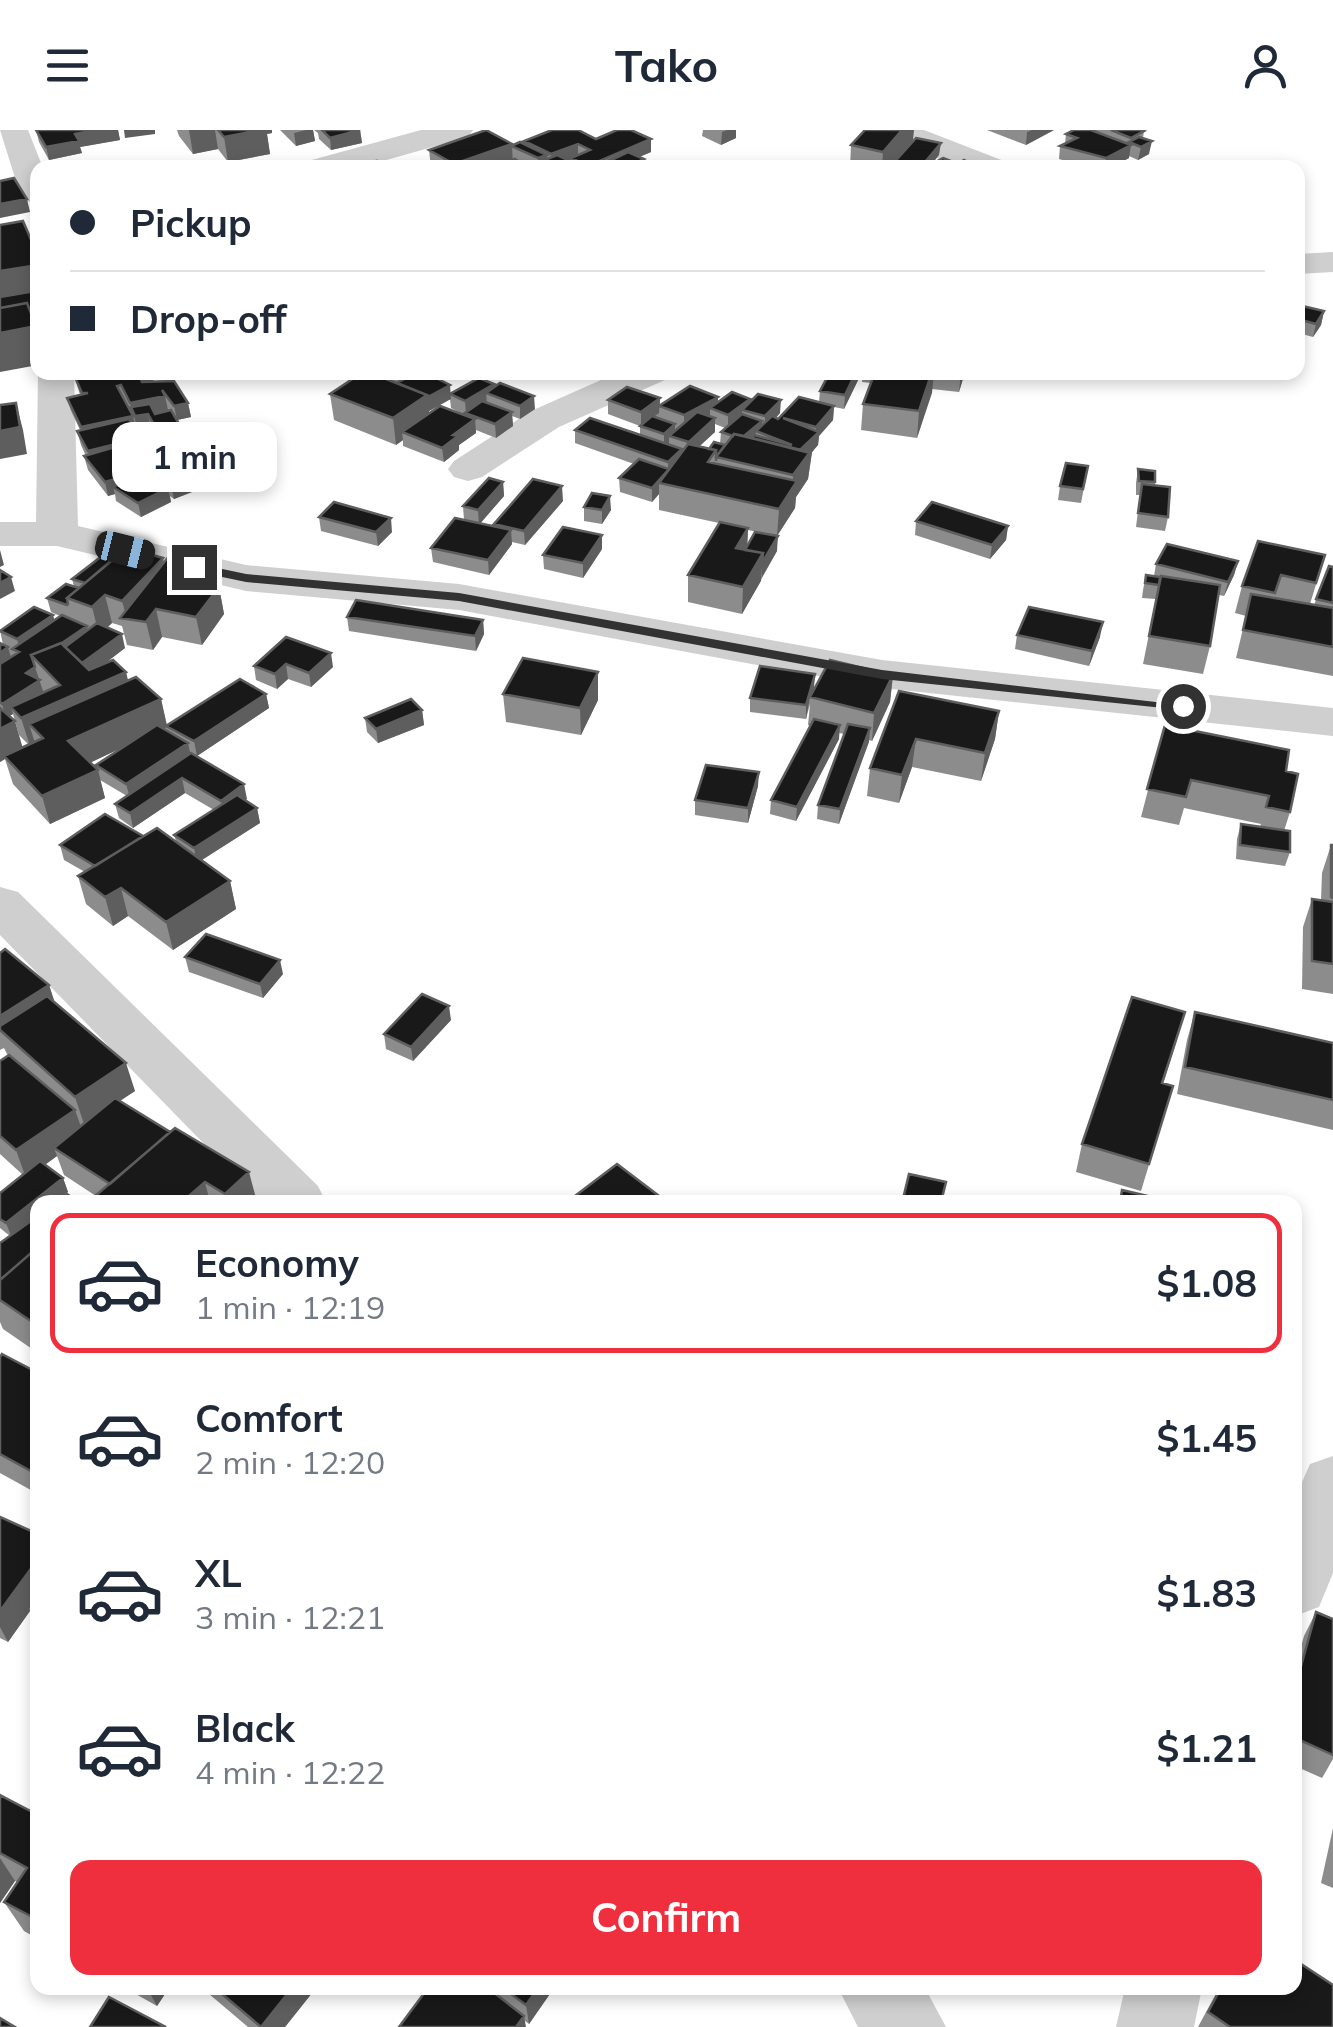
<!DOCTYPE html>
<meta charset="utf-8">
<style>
body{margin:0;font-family:Mulish,sans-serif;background:#f6f6f7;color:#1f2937;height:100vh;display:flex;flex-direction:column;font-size:38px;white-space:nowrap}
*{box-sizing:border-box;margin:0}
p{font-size:32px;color:#747a83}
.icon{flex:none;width:55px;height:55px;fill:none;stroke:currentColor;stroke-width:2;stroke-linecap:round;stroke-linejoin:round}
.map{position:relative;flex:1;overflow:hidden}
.side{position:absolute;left:30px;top:1065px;width:1272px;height:800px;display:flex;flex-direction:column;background:#fff;border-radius:20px;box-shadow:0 5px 15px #0003}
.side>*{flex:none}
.banner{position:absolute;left:30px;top:30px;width:1275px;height:220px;border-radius:20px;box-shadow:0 5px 15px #0003;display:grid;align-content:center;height:220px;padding:0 40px;background:#fff}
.end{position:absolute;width:45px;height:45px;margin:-22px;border:12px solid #323232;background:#fff;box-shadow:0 0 0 5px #fff}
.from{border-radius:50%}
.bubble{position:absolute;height:70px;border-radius:20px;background:#fff;box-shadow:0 5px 15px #0003;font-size:32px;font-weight:700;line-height:70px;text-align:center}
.car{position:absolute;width:30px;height:60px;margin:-30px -15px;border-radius:12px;box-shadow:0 0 8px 2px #0007;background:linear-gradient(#222 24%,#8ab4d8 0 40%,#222 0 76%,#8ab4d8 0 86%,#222 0)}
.banner b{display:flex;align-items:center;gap:35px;height:95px;font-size:38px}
.banner b+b{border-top:2px solid #e0e1e3}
.banner i{width:25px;height:25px;background:#1f2937}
ul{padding:18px 0 0;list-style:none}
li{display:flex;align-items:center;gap:30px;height:140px;margin:0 20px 15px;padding:0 20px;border:5px solid transparent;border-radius:20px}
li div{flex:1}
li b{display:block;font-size:38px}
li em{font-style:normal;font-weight:700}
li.on{border-color:#ef2e3e}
li>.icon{width:90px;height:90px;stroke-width:1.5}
.action{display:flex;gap:20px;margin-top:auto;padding:20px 40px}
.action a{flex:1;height:115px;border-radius:20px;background:#ef2e3e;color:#fff;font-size:40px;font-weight:700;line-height:115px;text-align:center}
header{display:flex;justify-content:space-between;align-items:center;height:130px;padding:0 40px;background:#fff;font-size:45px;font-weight:700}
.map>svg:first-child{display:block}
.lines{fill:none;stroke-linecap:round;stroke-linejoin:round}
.street{fill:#cfcfcf;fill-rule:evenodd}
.wall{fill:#8c8c8c;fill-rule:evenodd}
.shaded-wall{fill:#5e5e5e}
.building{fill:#191919;stroke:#5e5e5e;stroke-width:2.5}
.route{fill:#323232}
</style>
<header><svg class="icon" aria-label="menu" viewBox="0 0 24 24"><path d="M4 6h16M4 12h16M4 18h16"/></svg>Tako<svg class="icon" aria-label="person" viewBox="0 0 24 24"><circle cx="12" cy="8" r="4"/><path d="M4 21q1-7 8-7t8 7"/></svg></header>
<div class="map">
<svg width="1333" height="1897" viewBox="0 0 1333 1897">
<rect width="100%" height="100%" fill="#fff"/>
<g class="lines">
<!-- street -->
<path class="street" d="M0,0H28L43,38H38V77L21,67Z
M421,0H473L468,7L358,38H304L308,31Z
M880,0H924L1004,31L1008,38H962L885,7Z
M1333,122V142L1298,144V124Z
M38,240L74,242L78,396L246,435L459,454L882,530L1333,578V606L882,558L459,480L246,461L57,416H0V392H36Z
M619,242H670L665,250L559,297L482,347L468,351L454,347L448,339L454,331L531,281Z
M0,757L18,762L318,1056L326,1072H261L0,805Z
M1333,1326V1443L1319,1477L1295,1486V1368L1310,1334Z
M838,1858H925L946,1897H858Z
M1125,1858H1202L1194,1897H1116Z"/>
</g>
<!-- wall -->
<path class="wall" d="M36,0H118L120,10L80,17L82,23L49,30L39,12Z
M177,0H272V3L267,4L270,24L228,32L218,19L193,24L179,6Z
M280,0H313L315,11L296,16Z
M314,0H360L362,13L331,20L319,9L318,3Z
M703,0H736V8L721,15L702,6Z
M987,0H1054L1026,15Z
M1074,0H1141L1144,1L1143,8L1149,24L1138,30L1129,26V28L1110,38H1091L1059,29L1060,16L1065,14L1066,4Z
M596,9L651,22L639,27L644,29V38H531L523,34L529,38H431L429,20L512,15L524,14V11Z
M913,10L889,38H850L851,15Z
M1298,175L1324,181L1321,195L1313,207L1298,203Z
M86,242H152L153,252L188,273L191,287L177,290L182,302L194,314L191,302L221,307L224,321L212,324L228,348L174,369L170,366L171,372L141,387L116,371L115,364L108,366L88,340L84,326H86L81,315L77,301L80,300L71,281L67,268L80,265L74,245ZM134,292L138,300H140L144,312H141L135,299Z
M383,242H429L427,244L450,264L494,257L535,279L520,289L512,286L513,296L496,308L476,300V303L459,315V320L444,332L403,316V310L396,315L334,290L330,264L384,248ZM450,269L451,278L466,286L429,283V281Z
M863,242H965L959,262L932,259L917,308L861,300L863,274L871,253L862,252Z
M861,244L844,279L834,277L833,290L819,306L818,315L812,322L808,349L796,367L795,378L777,406L748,400L747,416L777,421L742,484L688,472V445L719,393L659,380V364L652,372L620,362L619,348L634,334L575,313V300L640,305V296L608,284V270L660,268V276L718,272H750L780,283L776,288L778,289L819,272L820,261ZM715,294L725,298L721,302L720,314L709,319L699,316L715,302Z
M1088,336L1081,373L1058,370L1060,356Z
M1138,339L1155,352V355L1168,387L1165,401L1136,397L1140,365H1136V353Z
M503,352L504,366L480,393L494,396V394L563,371L525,415L512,412V414L489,445L433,432L431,418L464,390L463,376Z
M584,377L611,380L602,394L584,391Z
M319,387L392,402L378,416L321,401Z
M916,391L1008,396L1006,410L990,429L915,405Z
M602,419L583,448L544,439L543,425Z
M1325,425L1310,474L1314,475L1329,436L1333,437V546L1236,528L1246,486L1235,483L1242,456Z
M112,430L164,432L199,453L219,457L224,484L202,515L162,507L153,520L127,515L122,496L112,493L107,498L125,518L105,533L128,550L161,569L167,595L266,564L269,578L197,626L190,622L247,669L245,670L257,678L260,693L202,730L230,751L236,779L173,820L128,786L113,796L86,774L78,746L85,742L64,730L60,715L143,706L176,711L174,705L214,680L185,663L133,698L119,688L115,674L127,666L100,650L105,668L50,694L13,654L5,629L0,632V513L3,515L0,500L54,490L60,486L51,482L47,468L74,456L72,449ZM13,584L19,605L29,615L22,617L9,586ZM119,619L96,635L97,639L90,633Z
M1238,431L1234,445L1224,466L1219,465L1210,516L1203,544L1143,534L1156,469L1142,468L1143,460L1146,445L1154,446L1156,434Z
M347,487L483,490L484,504L476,521L349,501Z
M1017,505L1100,507L1089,536L1015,519Z
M286,507L333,537L311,557L288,549L277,559L256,550L254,536Z
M815,544L813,562L893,545L890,572L872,611L869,610L839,694L817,689L818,675L844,604L839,603V609L796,691L770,684L771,670L810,596L808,595L810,574L806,589L750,582V568Z
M899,561L999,581L995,609L981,651L912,637L899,673L867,666L870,638Z
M503,564L598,570L581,605L506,592Z
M422,580L424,595L378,613L367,602L365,588Z
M1165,595L1286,641L1290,682L1284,701L1290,722L1285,736L1236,729L1237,709L1241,694L1260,697L1261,694L1184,678L1179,695L1141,687Z
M758,656L748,693L695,685V670Z
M1331,715H1333V864L1302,859L1303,797L1312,769L1321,770L1322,743Z
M0,823L49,855L55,873L135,961L120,971L257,1072H88L96,1066L64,1045L57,1026L45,1035L63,1048L68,1062L38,1072V1223L3,1199L0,1192V1113L10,1106L0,1098V1063L23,1045L0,1024V931L8,926L4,918L0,920Z
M185,827L283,844L263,868L189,842Z
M1195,882L1333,913V1000L1177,964L1187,910Z
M451,890L413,931L386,919L384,904Z
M1177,910L1163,954L1173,956L1141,1061L1076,1042L1082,1014Z
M0,1227L38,1243V1364L0,1343Z
M0,1387L38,1404V1491L34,1489L30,1481L8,1512L0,1508Z
M1316,1482L1333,1489V1629L1322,1648L1295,1636V1538L1304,1506Z
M0,1665L38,1685V1809L24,1801L4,1772L17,1752L15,1751L0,1773Z
M1333,1698V1758L1321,1753Z
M125,1858H169L157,1876Z
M202,1858H316L285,1897H248Z
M428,1858H554L529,1894L525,1891Z
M1219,1858H1295L1333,1897H1198Z"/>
<!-- shaded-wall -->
<path class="shaded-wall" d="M100,0H118L120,10L80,17L82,23L49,30L46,17L75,4Z
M124,0H155V4L125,8Z
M189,0H215L218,19L193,24Z
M255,0H272V3L267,4L270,24L228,32L224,7Z
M306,0H313L315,11L296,16L294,3Z
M360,0L362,13L331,20L330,8Z
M727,0H736V8L721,15L722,2Z
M902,0H914L913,10L889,38H882L883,22Z
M1032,0H1054L1026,15L1027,2Z
M651,9V22L618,36L607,32V38H589Z
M1152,11L1149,24L1138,30L1141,17Z
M941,13L939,25L929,38H920Z
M512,14L513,38H454V34Z
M578,14V27L571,28V30L552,37L551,24Z
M1131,15L1129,28L1110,38H1104L1106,28Z
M547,25L548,36L540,32V38H539L538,28Z
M644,29V38H625Z
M27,69L30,82L0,88V74Z
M38,135V173L0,180V141Z
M1324,181L1321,195L1313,207L1316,194Z
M38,190V235L0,242V196Z
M138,242H152L154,253L140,255Z
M404,242H429L401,259L400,245Z
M856,242H861V244L844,279L845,265Z
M932,242H934L932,263L917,308L919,281Z
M961,242H965L959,262Z
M494,254L495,267L486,263L487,273L466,283L465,271Z
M450,255L451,269L429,281L430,292L402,302L403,310L396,315L393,288L427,265Z
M165,266L168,280L148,284L151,298L139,296L140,300H138L130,273Z
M534,266L535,279L520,289V276Z
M718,267V281L710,278V285L684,299V285Z
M660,268L659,283L641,296V282Z
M750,269V282L742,280V288L728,299V285Z
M781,270L780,283L765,300V286Z
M16,273L23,300L27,324L0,329V301Z
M188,273L191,287L177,290L174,276Z
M834,276L833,290L819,306L818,315L812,322L808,349L796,367L795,378L777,406L779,379L793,357V345L802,318L816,305V297Z
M512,282L513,296L496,308L495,294Z
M133,286L136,299L85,311L81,297Z
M715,288V302L689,326V312Z
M475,289L476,303L459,315V320L444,332L442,318L453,305Z
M762,291V304L756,301L755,310L742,309Z
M675,294V307L669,306V313L664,318V304Z
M182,299L185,313L149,322L146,308Z
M221,307L224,321L200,327L156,342L157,349L146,352L143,338L199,324L197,313Z
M140,308L143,322L130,315L132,325L91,335L88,321Z
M682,319V333L659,353V364L652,372V358L668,342V332Z
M225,334L228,348L174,369L171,355Z
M142,341L145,355L113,357L115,364L108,366L105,352Z
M503,352L504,366L479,395L478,380Z
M562,356L563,371L525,415L524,401Z
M168,358L171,372L141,387L138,373Z
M610,366L611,380L602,394V380Z
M391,388L392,402L378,416L376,402Z
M1008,396L1006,410L990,429L992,415Z
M748,398L747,425L736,418Z
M511,400L512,414L489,445L488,430Z
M602,405V419L583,448V433Z
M778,406L777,421L762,447V433Z
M0,420L4,435L0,437Z
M763,423L761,451L742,484L743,457Z
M163,428L169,456L127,489L122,471Z
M195,431L200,458L180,450Z
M1238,431L1234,445L1224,466L1228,452Z
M11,447L15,461L0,469V453Z
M219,457L224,484L202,515L196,487Z
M105,465L112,493L99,504L92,477Z
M156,479L162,507L153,520L146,492Z
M53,485L57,499L21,524L17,509Z
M483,490L484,504L476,521L475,506Z
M1103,492L1100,507L1089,536L1092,521Z
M87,496L91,510L36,531Z
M122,504L125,518L86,548L82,533Z
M8,517L12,531L0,540V523Z
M331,523L333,537L311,557L309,543Z
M286,534L288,549L277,559L275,544Z
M35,537L44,564L11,577L13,584L6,588L2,574L26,543Z
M126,542L133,570L29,594L35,613L30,616L21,588Z
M598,542V570L581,605L580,578Z
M815,544L814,558L811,567H810L806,589V575Z
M893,545L890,572L872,611L874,583Z
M266,564L269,578L197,626L194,611Z
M161,569L167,597L76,639L68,611Z
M422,580L424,595L378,613L376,599Z
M999,581L995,609L981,651L985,623Z
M15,591L23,619L4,626L5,629L0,632V599Z
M840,595L839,609L796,691L797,677Z
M870,598L869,612L839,694L840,679Z
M916,609L912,637L899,673L902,645Z
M188,613L191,627L130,668L126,654Z
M98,640L105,668L50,694L42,666Z
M759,642L758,656L748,693V678Z
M182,648L185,663L133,698L130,683Z
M244,654L247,669L224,685L221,671Z
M257,678L260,693L197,733L194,718Z
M230,751L236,779L173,820L166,792Z
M121,758L128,786L113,796L105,767Z
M280,830L283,844L263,868L260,854Z
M49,855L58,883L0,900V886Z
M449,876L451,890L413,931L411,917Z
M126,933L135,961L84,994L75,967Z
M75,980L85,1008L54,1018L57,1026L26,1048L16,1020Z
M249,1042L257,1072H227L225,1064Z
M63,1048L68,1062L55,1072H38V1087L12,1108L6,1093Z
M205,1052L210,1072H182Z
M38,1429V1470L28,1476L30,1481L8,1512L0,1497V1481Z
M0,1728L15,1751L0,1773Z
M147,1858H169L157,1876Z
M292,1858H316L285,1897H261Z
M538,1858H554L529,1894L526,1875Z
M524,1886L526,1897H516Z"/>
<!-- building -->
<path class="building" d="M36,0H100L75,4L79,11L46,17Z
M218,0H261L224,7Z
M322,0H360L330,8Z
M486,0L512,14L454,34L429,20Z
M552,0H578L596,9L617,0H631L651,9L588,36L571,28L590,20L578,14L551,24L524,11Z
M865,0H902L883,22L851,15Z
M1074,0H1091L1131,15L1106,28L1060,16L1077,8L1066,4Z
M1111,0H1141L1144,1L1131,8Z
M1139,7L1152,11L1141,17L1129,12Z
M916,8L941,13L920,38L890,37Z
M520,12L547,25L538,28L511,16Z
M628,22L644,29L625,38H620L607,32Z
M557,25L583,37L551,38L540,32Z
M943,28L958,34L964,30L979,38H924Z
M515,29L529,38H488Z
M377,31L382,38H340Z
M716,33L728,37L710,38Z
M14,48L27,69L0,74V51Z
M23,91L38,126V135L0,141V95Z
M1298,119L1303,120L1300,133H1298Z
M35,161L38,168V190L34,191L27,173L0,178V167Z
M27,173L36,196L0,203V178Z
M1298,175L1324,181L1316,194L1298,189Z
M86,242H117L119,247L132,245L123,244L122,242H138L142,252L174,251L188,273L174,276L162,260L165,266L130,273L121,255L117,256L133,286L81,297L67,268L88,263H82L74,245Z
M363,242H368L427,265L393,288L330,264Z
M417,242H424L450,255L428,267L427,265L397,253Z
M830,242H856L845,265L820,261Z
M875,242H932L919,281L863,274Z
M479,248L494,254L465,271L450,264Z
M500,253L534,266L520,276L486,263Z
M690,256L718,267L684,285L659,276Z
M627,257L660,268L641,282L608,270Z
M732,262L750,269L728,285L710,278Z
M758,264L781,270L765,286L742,280Z
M799,267L834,276L816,297L783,288L819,302L802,318L812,320L810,323L752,308L754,305L792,315L756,301L772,286L778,289Z
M482,271L512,282L495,294L465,283Z
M16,273L20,297L0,301V275Z
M150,274L155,284L171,280L182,299L146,308L139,296L153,293L148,284L135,286L131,277Z
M440,276L475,289L453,305L458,306L442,318L402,302Z
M697,282L715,288L689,312L669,306Z
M742,284L762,291L744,306L734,304L733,306L721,302Z
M652,286L675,294L664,304L640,296Z
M590,288L682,319L668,332L575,300Z
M129,289L140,308L88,321L77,301Z
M215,296L221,307L197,313L191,302Z
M186,301L200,324L143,338L130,315Z
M734,304L810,322L793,345L716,327Z
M714,312L725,315L716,327V331V320L709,319Z
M688,314L716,320L708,332L797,351L779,379L659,353Z
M122,315L142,341L105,352L84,326Z
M209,321L225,334L171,355L156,342Z
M639,329L669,339L652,358L619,348Z
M1066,333L1088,336L1083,359L1060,356Z
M1138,339L1155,341V352L1139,351Z
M144,342L168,358L138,373L113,357Z
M489,348L503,352L478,380L463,376Z
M533,349L562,356L524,401L494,394Z
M1142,354L1170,357L1168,387L1138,383Z
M592,363L610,366L602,380L584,377Z
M334,372L391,388L376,402L319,387Z
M932,372L1008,396L992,415L916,391Z
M455,388L511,400L488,430L431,418Z
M720,392L748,398L736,418L763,423L743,457L688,445Z
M563,397L602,405L583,433L543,425Z
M755,402L778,406L762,433L763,423L745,420Z
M1258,411L1325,425L1316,453L1281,445L1275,463L1242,456Z
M1167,414L1238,431L1228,452L1156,434Z
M127,418L163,428L122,471L105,465L92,477L67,468Z
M102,426L112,430L85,453L72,449Z
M169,426L195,431L180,450L219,457L196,487L156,479L146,492L120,488Z
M1329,436L1333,437V473L1316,469Z
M0,440L11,447L0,453Z
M1146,445L1160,447L1159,455L1145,453Z
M1161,446L1220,455L1210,516L1149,506Z
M66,454L79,458L67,468L68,474L67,475L47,468Z
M1251,464L1333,478V517L1243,500Z
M356,470L483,490L475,506L347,487Z
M34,477L53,485L17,509L0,501Z
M1029,477L1103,492L1092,521L1017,505Z
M62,485L87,496L62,513L31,525L35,537L26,543L40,550L2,574L0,572V534L19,522L12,519Z
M97,493L122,504L82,533L65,517Z
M286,507L331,523L309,543L286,534L275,544L254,536Z
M0,513L8,517L0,523Z
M61,513L89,540L113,530L126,542L21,588L11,577L60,555L31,525Z
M523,528L598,542L580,578L503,564Z
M830,530L893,545L874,583L810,567Z
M760,536L815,544L806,575L750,568Z
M136,547L161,569L68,611L98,640L42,666L4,626L43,608L29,594Z
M240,549L266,564L194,611L166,596Z
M899,561L999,581L985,623L916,609L902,645L870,638Z
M411,569L422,580L376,599L365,588Z
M0,578L15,591L0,599Z
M814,589L840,595L797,677L771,670Z
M848,594L870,598L840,679L818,675Z
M157,595L188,613L126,654L96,635Z
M1165,595L1289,620L1286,641L1298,644L1290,682L1266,677L1269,666L1191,650L1186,667L1147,659Z
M191,623L244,654L221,671L182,648L130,683L115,674Z
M706,635L759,642L748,678L695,670Z
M237,665L257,678L194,718L174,705Z
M105,684L143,706L95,736L60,715Z
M1241,694L1290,701V722L1240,715Z
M157,698L230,751L166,792L121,758L105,767L78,746Z
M1331,715H1333V768L1331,767Z
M1312,769L1333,772V834L1312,831Z
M206,804L280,830L260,854L185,827Z
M5,819L49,855L0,886V823Z
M422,864L449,876L411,917L384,904Z
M47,866L126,933L75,967L0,900V896Z
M1132,867L1185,882L1162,953L1173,956L1149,1034L1082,1014Z
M1195,882L1333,913V970L1185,937Z
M9,925L75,980L16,1020L0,1006V931Z
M115,968L170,1002L110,1054L54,1018Z
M175,998L249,1042L225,1064L205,1052L182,1072H88Z
M40,1031L63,1048L6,1093L0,1089V1063Z
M617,1034L667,1072H567Z
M909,1044L946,1052L941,1072H919L903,1069Z
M1122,1060L1152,1067V1072H1120Z
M67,1064L78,1072H55Z
M38,1086V1117L0,1150V1113Z
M38,1117V1196L0,1170V1150Z
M2,1224L38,1243V1345L0,1324V1227Z
M0,1387L38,1404V1429L0,1481Z
M38,1464V1482L28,1476Z
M1316,1482L1333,1489V1625L1295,1608V1558Z
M0,1665L38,1685V1790L4,1772L27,1738L0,1723Z
M1295,1830L1333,1855V1897H1230L1208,1882L1221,1858H1295Z
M215,1858H292L261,1897Z
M428,1858H488L524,1886L516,1897H399Z
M503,1858H538L526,1875Z
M109,1867L166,1897H90Z
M0,1888L15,1897H0Z"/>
<!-- route -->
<path class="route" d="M194,433L246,444L459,463L882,540L1190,576L1183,580L882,549L459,471L246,452L189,440Z"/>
</svg>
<i class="end from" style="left:1183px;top:576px"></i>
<i class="end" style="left:194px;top:437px"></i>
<div class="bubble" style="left:112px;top:292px;width:165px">1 min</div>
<i class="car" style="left:125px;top:420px;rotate:104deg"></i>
<div class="banner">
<b><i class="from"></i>Pickup</b>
<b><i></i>Drop-off</b>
</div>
<section class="side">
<ul>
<li class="on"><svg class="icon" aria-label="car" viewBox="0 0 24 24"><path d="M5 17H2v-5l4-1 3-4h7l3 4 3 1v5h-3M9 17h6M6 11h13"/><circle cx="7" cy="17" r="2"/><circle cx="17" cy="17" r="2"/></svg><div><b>Economy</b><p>1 min · 12:19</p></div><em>$1.08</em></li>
<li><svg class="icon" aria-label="car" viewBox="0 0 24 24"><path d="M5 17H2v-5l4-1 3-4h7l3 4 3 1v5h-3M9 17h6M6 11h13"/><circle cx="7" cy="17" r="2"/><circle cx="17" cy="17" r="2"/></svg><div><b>Comfort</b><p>2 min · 12:20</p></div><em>$1.45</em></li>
<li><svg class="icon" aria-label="car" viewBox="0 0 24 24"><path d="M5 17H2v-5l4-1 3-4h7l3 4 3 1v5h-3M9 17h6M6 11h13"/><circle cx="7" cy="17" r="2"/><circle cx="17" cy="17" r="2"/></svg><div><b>XL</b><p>3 min · 12:21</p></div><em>$1.83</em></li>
<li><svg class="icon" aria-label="car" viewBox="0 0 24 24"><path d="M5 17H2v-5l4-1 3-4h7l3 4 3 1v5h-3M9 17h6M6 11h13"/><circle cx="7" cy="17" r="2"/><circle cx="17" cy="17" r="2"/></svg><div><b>Black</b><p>4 min · 12:22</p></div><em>$1.21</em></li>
</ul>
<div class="action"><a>Confirm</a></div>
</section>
</div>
